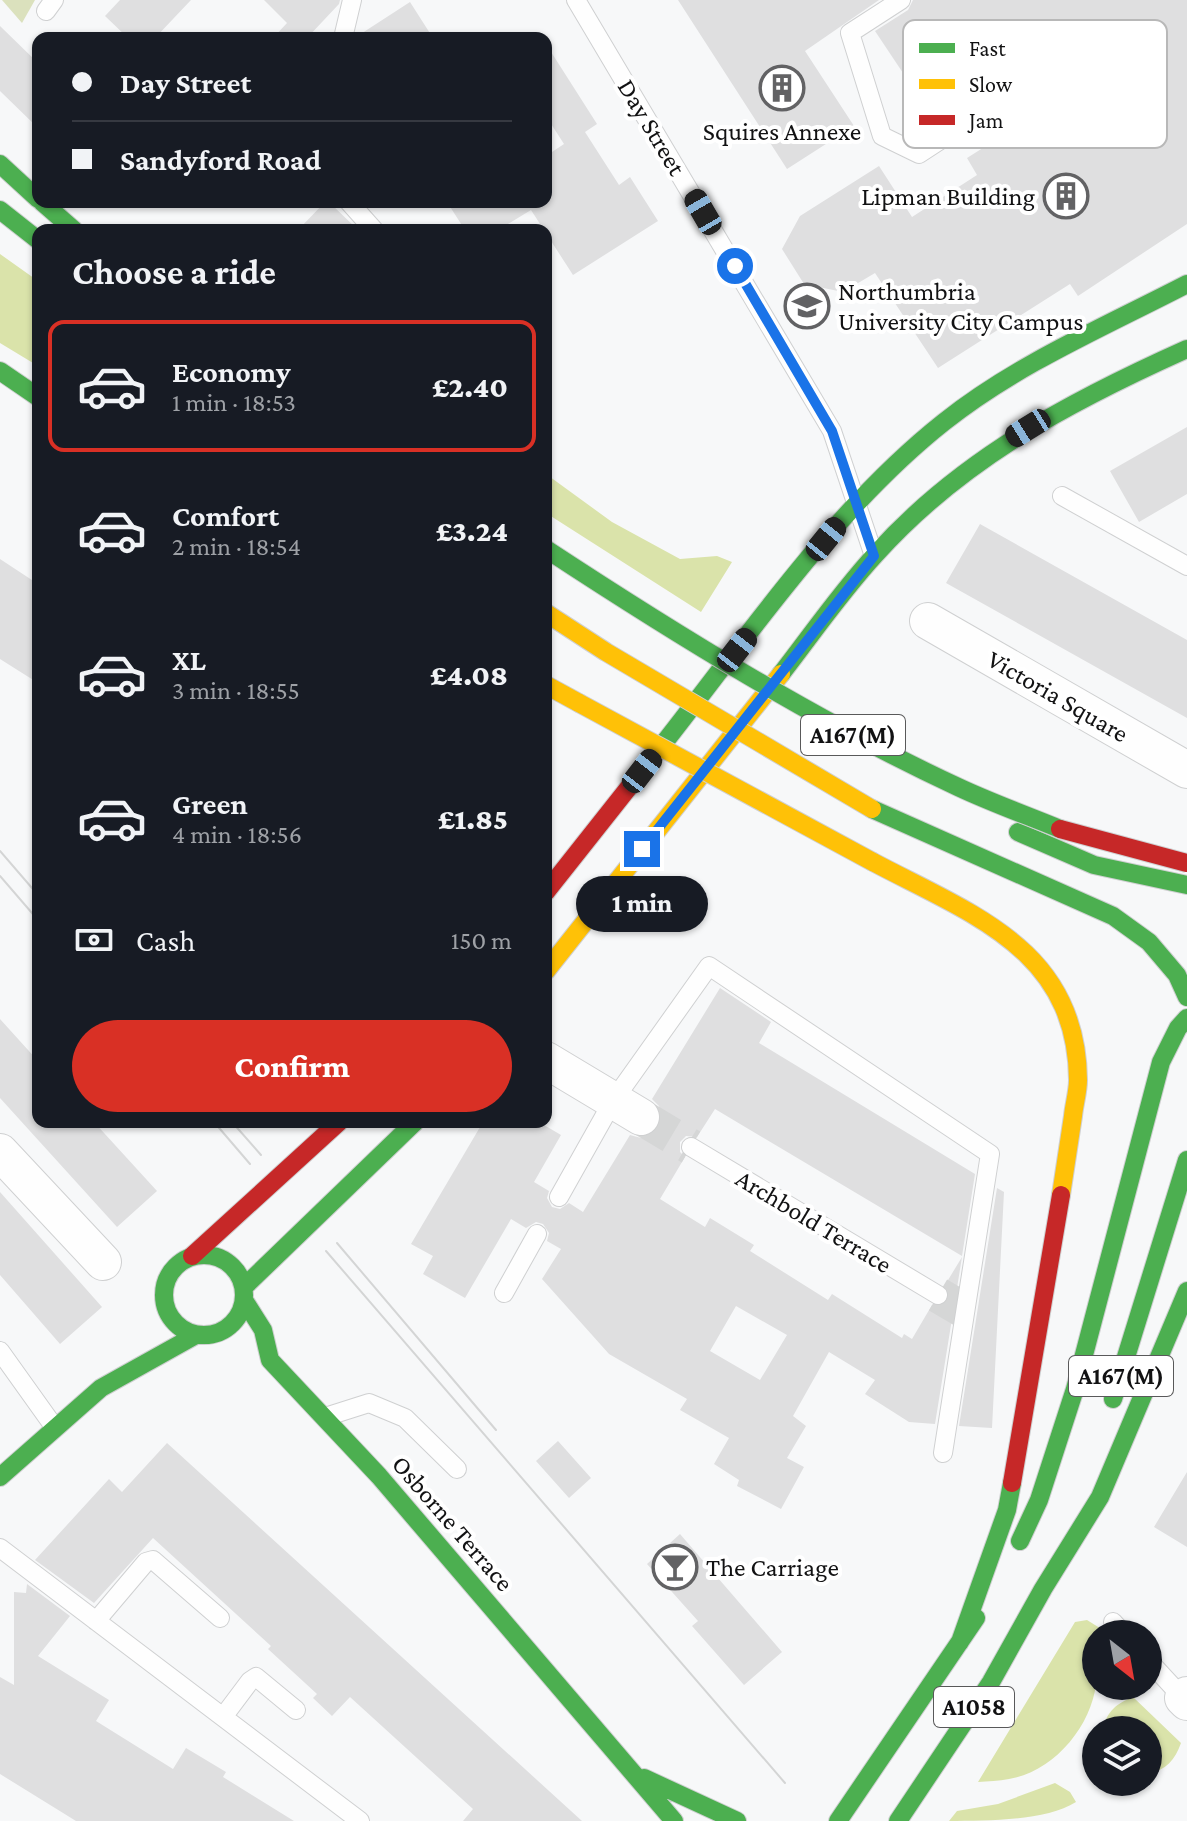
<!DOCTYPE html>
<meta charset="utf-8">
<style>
body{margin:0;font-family:"Crimson Pro",serif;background:#20242c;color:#f1f3f6;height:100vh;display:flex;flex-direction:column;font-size:30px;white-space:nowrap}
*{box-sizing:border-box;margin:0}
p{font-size:26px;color:#9ea1a6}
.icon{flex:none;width:44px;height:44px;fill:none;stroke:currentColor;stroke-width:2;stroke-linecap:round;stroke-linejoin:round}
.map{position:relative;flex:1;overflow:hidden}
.drawer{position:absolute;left:32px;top:224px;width:520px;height:904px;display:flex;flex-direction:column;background:#171b24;border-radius:16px;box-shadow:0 2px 6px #0004}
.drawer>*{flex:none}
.guide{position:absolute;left:32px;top:32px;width:520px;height:176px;border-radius:16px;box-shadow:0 2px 6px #0004;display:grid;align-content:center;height:176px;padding:0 40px;background:#171b24}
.needle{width:52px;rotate:149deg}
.fabs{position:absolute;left:1082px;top:1620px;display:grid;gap:16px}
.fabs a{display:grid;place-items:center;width:80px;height:80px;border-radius:50%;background:#171b24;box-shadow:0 2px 6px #0004;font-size:40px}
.end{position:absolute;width:36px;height:36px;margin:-18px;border:10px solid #1a73e8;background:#fff;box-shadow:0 0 0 4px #fff}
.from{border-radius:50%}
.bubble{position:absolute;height:56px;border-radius:28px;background:#171b24;box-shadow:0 2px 6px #0004;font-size:26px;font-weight:800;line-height:56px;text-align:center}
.car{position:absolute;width:24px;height:48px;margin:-24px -12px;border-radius:10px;box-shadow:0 0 6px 2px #0007;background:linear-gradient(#222 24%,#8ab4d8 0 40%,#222 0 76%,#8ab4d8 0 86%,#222 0)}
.guide b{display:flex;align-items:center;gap:28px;height:76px;font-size:30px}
.guide b+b{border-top:2px solid #363941}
.guide i{width:20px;height:20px;background:#f1f3f6}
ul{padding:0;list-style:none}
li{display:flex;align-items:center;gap:24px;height:132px;margin:0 16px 12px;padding:0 24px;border:4px solid transparent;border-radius:16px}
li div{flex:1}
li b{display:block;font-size:30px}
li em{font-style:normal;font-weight:800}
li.selected{border-color:#d93025}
li>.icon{width:72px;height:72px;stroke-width:1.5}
h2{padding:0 40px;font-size:36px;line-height:96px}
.pay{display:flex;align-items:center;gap:20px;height:88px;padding:0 40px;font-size:30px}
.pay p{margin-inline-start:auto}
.button{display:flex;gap:16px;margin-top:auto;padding:16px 40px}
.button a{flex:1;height:92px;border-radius:48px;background:#d93025;color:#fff;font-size:32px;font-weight:800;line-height:92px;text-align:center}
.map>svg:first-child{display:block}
.green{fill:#dbe1bd}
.forest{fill:#dae3aa}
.building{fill:#dfdfe0;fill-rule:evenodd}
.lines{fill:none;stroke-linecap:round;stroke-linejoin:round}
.street-tunnel{stroke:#d5d6d6;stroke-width:36;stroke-dasharray:36 18;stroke-linecap:butt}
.lane-casing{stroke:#cfd0d1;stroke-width:20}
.street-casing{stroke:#cfd0d1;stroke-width:38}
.fast-casing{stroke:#cfd0d1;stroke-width:20}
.slow-casing{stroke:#cfd0d1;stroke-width:20}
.jam-casing{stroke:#cfd0d1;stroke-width:20}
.lane{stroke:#fefefe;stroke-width:18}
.street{stroke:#fefefe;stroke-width:36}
.fast{stroke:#4caf50;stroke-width:18}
.slow{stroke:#ffc107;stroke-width:18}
.jam{stroke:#c62828;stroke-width:18}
.tram{stroke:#d4d5d5;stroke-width:2}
.fast-bridge-casing{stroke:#cfd0d1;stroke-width:20;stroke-linecap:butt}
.slow-bridge-casing{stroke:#cfd0d1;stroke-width:20;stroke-linecap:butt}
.jam-bridge-casing{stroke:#cfd0d1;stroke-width:20;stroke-linecap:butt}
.fast-bridge{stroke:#4caf50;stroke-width:18}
.slow-bridge{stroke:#ffc107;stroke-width:18}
.jam-bridge{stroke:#c62828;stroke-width:18}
.route{stroke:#1a73e8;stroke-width:10}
.labels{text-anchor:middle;stroke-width:8;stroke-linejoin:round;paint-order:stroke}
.shield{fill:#fff;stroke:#59595a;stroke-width:2}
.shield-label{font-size:24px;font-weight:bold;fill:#121213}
.street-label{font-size:26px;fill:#121213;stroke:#fff}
.poi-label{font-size:26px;fill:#121213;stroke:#fff;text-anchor:start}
.key{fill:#fff;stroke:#b8b8b8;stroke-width:2}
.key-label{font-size:22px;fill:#121213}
</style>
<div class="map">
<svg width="1187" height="1821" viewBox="0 0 1187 1821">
<rect width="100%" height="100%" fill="#f7f8f9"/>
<!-- green -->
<path class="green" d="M2,0H35L22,23Z"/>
<!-- forest -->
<path class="forest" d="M0,254L38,281V366L0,343Z
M546,474L612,522L680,559L717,556L732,562L701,612L546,513Z
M1087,1620L1103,1630V1634H1096C1096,1650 1098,1668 1096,1684C1091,1727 1053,1772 1009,1779C999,1781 988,1781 978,1782L1075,1622Z
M1133,1697L1181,1743C1175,1760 1166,1770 1148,1774V1730H1103C1106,1712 1117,1703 1133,1697Z
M1055,1783L1070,1792L1076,1802C1046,1821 987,1821 949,1821L957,1811L998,1804Z"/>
<!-- building -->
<path class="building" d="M120,0H191L155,38H128L105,16Z
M264,0H340L339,4L307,38H273L287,23Z
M678,0H879L805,51L854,126L787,169Z
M913,0H1187V224L1078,296L1070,284L938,368L875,273L843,292L804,284L782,249L800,216L879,166L912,217L977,175L967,158L1027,120L1043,87L1048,84L1085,98L1103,109L1111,107L1138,117L1078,27L943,114L931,94L921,100L875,31L908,10Z
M410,2L433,38H355L356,37Z
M0,26L38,63V128L0,91Z
M546,44L597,124L585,132L619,185L630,177L658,221L573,275L531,210L498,230H465L447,202H546V156L564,144L546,116Z
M325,202H329L358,230H298Z
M1187,427V494L1139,522L1110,471Z
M980,524L1187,640V718L946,583Z
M0,559L38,584V683L0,659Z
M720,988L771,1022L759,1043L975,1174L962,1256L715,1109L697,1137L686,1136L680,1142V1152L685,1157L660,1199L705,1227L710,1218L754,1245L750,1251L828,1300L832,1294L902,1338L904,1334L912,1339L932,1305L939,1307L948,1302L950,1294L945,1285L962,1257L935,1424L909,1422L865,1394L875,1380L829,1352L793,1416L806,1426L787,1458L804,1467L781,1509L737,1486L739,1480L714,1464L729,1438L680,1410L687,1399L609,1354L542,1279L561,1249L547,1241L549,1233L543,1224L536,1222L526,1228L511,1219L465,1298L423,1274L433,1256L411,1244L483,1122H539L561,1135L534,1182L549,1191L547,1198L552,1207L560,1209L569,1203L583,1212L630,1135L641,1138L652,1135L659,1128L662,1117L659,1106L652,1099ZM736,1306L787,1335L760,1380L710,1351Z
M0,1019L38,1061V1122H94L157,1191L117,1227L0,1098Z
M997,1188L1004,1192L992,1428L959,1426Z
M0,1192L102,1307L60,1344L0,1275Z
M558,1441L591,1478L569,1498L536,1461Z
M167,1443L582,1821H463L473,1809L350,1697L332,1716L313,1698L317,1694L268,1649L271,1646L153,1538L94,1603L35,1560L109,1479L122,1492Z
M1187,1472V1547L1154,1527Z
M680,1534L782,1652L744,1685L692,1626L698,1621L647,1564Z
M27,1584L70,1616L38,1656L109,1700L96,1721L173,1769L186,1748L226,1772L223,1777L294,1821H76L0,1774V1677L14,1685V1592L26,1593Z"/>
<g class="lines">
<!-- street-tunnel -->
<path class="street-tunnel" d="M641,1117L691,1147
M938,1295L967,1312"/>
<!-- lane casing -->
<g class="lane-casing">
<path id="lane" d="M576,0L832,431L873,553
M901,0L850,33L882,136L919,154L1058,63L1105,97
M46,11L54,0
M343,38L352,0
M349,202L374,230
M1062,496L1187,566
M691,1147L938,1295
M559,1197L613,1101L709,966L990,1154L943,1453
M504,1293L537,1234
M0,1351L55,1428
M325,1417L369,1403L405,1418L457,1469
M0,1548L360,1821
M96,1621L146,1562L153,1560L220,1618
M1113,1622L1124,1634
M1148,1660L1183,1698
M223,1717L250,1681L256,1677L296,1710"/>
</g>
<!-- street casing -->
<g class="street-casing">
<path id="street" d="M928,621L1187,770
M546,1060L641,1117
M0,1152L103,1262
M1187,1695L1183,1698L1187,1702"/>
</g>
<!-- fast casing -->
<g class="fast-casing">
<path id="fast" d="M0,164L38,199
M42,202L74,230
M0,210L38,240
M0,371L38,397
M781,674C812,634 841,592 875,555C961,459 1071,401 1187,349
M660,748C747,638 834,509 944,422C1017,364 1104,327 1187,284
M872,809L1113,916L1149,942L1177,975L1187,997
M1018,832L1094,865L1187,885
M164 1295a40 40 0 1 1 80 0a40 40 0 1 1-80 0Z
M244,1287L415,1122
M244,1300L263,1330L270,1360L379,1476L674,1821
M1113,1399L1187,1160
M0,1477L101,1388L196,1335
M1020,1541L1039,1500L1075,1389L1161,1062L1178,1028L1187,1018
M960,1642L1007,1510L1012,1483
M644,1778L737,1821
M838,1821L976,1618
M898,1821L991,1682L1043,1589L1100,1497L1187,1291"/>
</g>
<!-- slow casing -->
<g class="slow-casing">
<path id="slow" d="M546,685L579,703
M873,862C971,914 1077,949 1078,1080C1078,1092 1074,1105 1073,1116C1069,1143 1065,1169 1061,1195
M546,971L781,674"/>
</g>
<!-- jam casing -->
<g class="jam-casing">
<path id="jam" d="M546,892L660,748
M192,1256L339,1122
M1012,1483L1061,1195"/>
</g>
<!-- lane -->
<use href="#lane" class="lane"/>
<!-- street -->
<use href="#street" class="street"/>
<!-- fast -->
<use href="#fast" class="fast"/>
<!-- slow -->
<use href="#slow" class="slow"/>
<!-- jam -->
<use href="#jam" class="jam"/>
<!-- tram -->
<path class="tram" d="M0,851L38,895
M0,876L38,920
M214,1122L250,1164
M232,1122L261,1155
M337,1243L496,1430
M326,1251L785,1783"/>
<!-- fast-bridge casing -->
<g class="fast-bridge-casing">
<path id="fast-bridge" d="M546,549C677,635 816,721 958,787C992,803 1026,815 1060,829"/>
</g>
<!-- slow-bridge casing -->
<g class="slow-bridge-casing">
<path id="slow-bridge" d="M546,613L606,652L872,809
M579,703L873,862"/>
</g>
<!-- jam-bridge casing -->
<g class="jam-bridge-casing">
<path id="jam-bridge" d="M1060,829L1187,863"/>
</g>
<!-- fast-bridge -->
<use href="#fast-bridge" class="fast-bridge"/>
<!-- slow-bridge -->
<use href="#slow-bridge" class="slow-bridge"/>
<!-- jam-bridge -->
<use href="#jam-bridge" class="jam-bridge"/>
</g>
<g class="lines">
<!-- route -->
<path class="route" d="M642,849L874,556L832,431L735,266"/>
</g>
<!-- icons -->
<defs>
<g id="building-ring" transform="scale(2.3)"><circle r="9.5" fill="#fff" stroke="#626264" stroke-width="1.5"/><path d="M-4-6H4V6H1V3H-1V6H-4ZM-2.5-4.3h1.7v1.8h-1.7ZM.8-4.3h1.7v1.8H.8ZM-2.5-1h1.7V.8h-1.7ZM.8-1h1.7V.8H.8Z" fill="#626264"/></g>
<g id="university-ring" transform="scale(2.3)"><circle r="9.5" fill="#fff" stroke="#626264" stroke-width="1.5"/><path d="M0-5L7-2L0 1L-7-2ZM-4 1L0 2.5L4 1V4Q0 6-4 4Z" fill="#626264"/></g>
<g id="bar-ring" transform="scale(2.3)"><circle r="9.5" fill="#fff" stroke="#626264" stroke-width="1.5"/><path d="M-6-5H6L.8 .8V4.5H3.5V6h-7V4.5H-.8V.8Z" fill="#626264"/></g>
</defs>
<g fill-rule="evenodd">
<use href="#building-ring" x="782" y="88"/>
<use href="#building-ring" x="1066" y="196"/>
<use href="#university-ring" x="807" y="306"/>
<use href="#bar-ring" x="675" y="1567"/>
</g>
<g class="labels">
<!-- shield labels -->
<g class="shield">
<rect x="801" y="715" width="104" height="40" rx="6"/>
<rect x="1069" y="1356" width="104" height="40" rx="6"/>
<rect x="934" y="1687" width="80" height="40" rx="6"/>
</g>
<g class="shield-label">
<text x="853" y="743">A167(M)</text>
<text x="1121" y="1384">A167(M)</text>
<text x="974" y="1715">A1058</text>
</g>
<!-- street labels -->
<g class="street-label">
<text transform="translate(652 127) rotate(59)" y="9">Day Street</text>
<text transform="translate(1058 696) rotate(30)" y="9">Victoria Square</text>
<text transform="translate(814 1221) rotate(31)" y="9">Archbold Terrace</text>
<text transform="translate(453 1523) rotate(49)" y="9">Osborne Terrace</text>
</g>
<!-- poi labels -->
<g class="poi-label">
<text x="782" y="140" text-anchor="middle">Squires Annexe</text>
<text x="1035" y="205" text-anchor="end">Lipman Building</text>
<text x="838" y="300">Northumbria<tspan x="838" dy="30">University City Campus</tspan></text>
<text x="706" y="1576">The Carriage</text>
</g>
</g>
<!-- legend -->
<rect x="903" y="20" width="264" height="128" rx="12" class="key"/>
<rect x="919" y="43" width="36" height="10" fill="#4caf50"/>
<rect x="919" y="79" width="36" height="10" fill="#ffc107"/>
<rect x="919" y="115" width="36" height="10" fill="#c62828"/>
<g class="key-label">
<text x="969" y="56">Fast</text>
<text x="969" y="92">Slow</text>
<text x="969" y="128">Jam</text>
</g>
</svg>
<div class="fabs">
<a><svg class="needle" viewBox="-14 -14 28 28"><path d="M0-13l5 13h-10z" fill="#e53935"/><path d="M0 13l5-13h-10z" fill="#9ea1a6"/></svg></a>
<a><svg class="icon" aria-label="layers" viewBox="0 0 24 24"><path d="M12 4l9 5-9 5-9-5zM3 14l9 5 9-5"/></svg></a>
</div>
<i class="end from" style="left:735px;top:266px"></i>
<i class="end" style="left:642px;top:849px"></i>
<div class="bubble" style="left:576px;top:876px;width:132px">1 min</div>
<i class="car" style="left:703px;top:212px;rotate:330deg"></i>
<i class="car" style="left:1028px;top:428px;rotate:238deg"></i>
<i class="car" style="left:826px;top:539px;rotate:39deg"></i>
<i class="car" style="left:737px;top:650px;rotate:38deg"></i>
<i class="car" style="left:642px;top:771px;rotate:38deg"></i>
<div class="guide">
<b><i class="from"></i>Day Street</b>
<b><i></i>Sandyford Road</b>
</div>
<section class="drawer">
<h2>Choose a ride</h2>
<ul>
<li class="selected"><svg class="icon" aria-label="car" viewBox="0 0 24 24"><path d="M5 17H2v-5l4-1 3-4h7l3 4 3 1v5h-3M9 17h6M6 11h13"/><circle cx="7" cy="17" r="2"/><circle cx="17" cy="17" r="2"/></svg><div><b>Economy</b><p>1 min · 18:53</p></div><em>£2.40</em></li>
<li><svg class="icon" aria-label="car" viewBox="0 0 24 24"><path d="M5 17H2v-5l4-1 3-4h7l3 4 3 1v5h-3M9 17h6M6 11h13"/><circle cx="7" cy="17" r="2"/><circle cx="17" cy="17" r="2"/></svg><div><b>Comfort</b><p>2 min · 18:54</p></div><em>£3.24</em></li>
<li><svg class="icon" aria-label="car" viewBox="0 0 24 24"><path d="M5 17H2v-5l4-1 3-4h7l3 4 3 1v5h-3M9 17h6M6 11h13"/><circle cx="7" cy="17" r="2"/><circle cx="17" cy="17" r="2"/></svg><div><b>XL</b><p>3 min · 18:55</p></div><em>£4.08</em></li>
<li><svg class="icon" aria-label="car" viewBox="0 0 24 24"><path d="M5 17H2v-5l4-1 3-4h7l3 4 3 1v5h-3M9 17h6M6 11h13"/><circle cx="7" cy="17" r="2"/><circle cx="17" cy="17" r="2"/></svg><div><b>Green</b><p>4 min · 18:56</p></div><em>£1.85</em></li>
</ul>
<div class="pay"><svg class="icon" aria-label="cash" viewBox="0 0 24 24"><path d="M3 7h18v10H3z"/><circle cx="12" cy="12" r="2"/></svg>Cash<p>150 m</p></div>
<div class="button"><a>Confirm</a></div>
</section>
</div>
